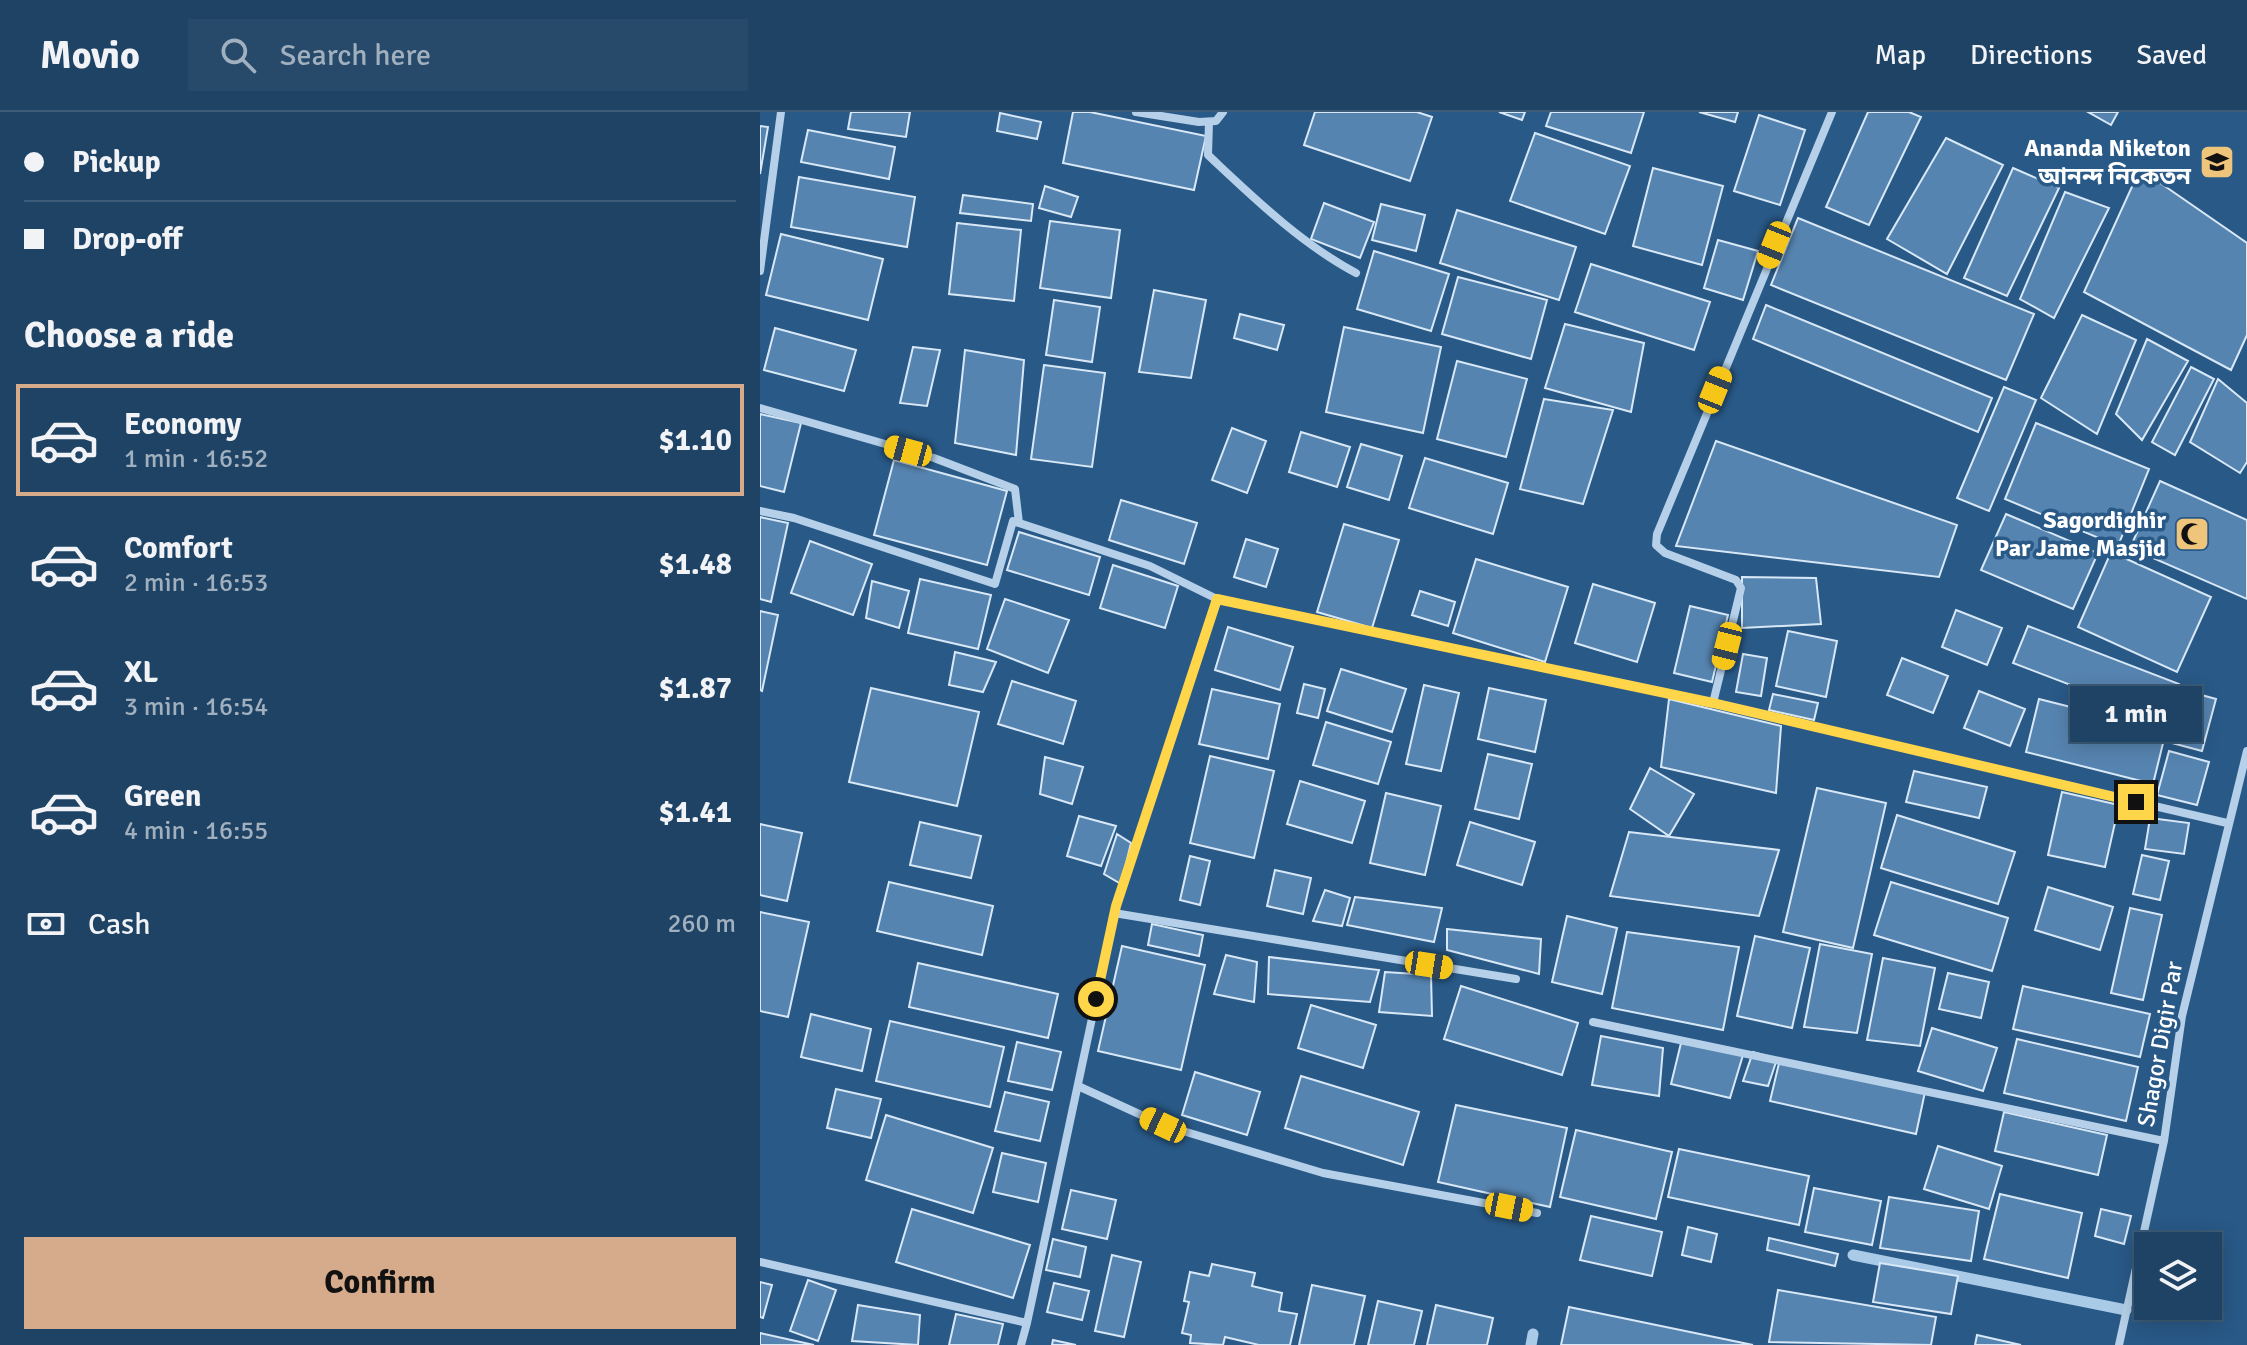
<!DOCTYPE html>
<meta charset="utf-8">
<style>
body{margin:0;font-family:Signika,"Noto Sans Bengali",sans-serif;background:#274a6b;color:#f1f3f6;height:100vh;display:flex;flex-direction:column;font-size:30px;white-space:nowrap}
*{box-sizing:border-box;margin:0}
p{font-size:26px;color:#a1b0bf}
.icon{flex:none;width:44px;height:44px;fill:none;stroke:currentColor;stroke-width:2;stroke-linecap:round;stroke-linejoin:round}
.map{position:relative;flex:1;overflow:hidden}
.drawer{display:flex;flex-direction:column;background:#1f4365;width:760px}
.drawer>*{flex:none}
.top-card{display:grid;align-content:center;height:176px;padding:0 24px;background:#1f4365}
.fabs{position:absolute;left:1374px;top:1120px;display:grid;gap:16px}
.fabs a{display:grid;place-items:center;width:88px;height:88px;border-radius:0px;background:#1f4365;box-shadow:0 4px 20px #0003,0 0 0 2px #3c5c79;font-size:40px}
.end{position:absolute;width:36px;height:36px;margin:-18px;border:10px solid #ffd54a;background:#111;box-shadow:0 0 0 4px #111}
.from{border-radius:50%}
.bubble{position:absolute;height:56px;border-radius:0px;background:#1f4365;box-shadow:0 4px 20px #0003,0 0 0 2px #3c5c79;font-size:26px;font-weight:800;line-height:56px;text-align:center}
.car{position:absolute;width:24px;height:48px;margin:-24px -12px;border-radius:10px;box-shadow:0 0 6px 2px #0007;background:linear-gradient(#f5c518 24%,#345 0 40%,#f5c518 0 76%,#345 0 86%,#f5c518 0)}
.top-card b{display:flex;align-items:center;gap:28px;height:76px;font-size:30px}
.top-card b+b{border-top:2px solid #3c5c79}
.top-card i{width:20px;height:20px;background:#f1f3f6}
ul{padding:0;list-style:none}
li{display:flex;align-items:center;gap:24px;height:112px;margin:0 16px 12px;padding:0 8px;border:4px solid transparent;border-radius:0px}
li div{flex:1}
li b{display:block;font-size:30px}
li em{font-style:normal;font-weight:800}
li.current{border-color:#d6ab8b}
li>.icon{width:72px;height:72px;stroke-width:1.5}
h2{padding:0 24px;font-size:36px;line-height:96px}
.pay{display:flex;align-items:center;gap:20px;height:88px;padding:0 24px;font-size:30px}
.pay p{margin-inline-start:auto}
.cta{display:flex;gap:16px;margin-top:auto;padding:16px 24px}
.cta a{flex:1;height:92px;border-radius:0px;background:#d6ab8b;color:#111;font-size:32px;font-weight:800;line-height:92px;text-align:center}
header{display:flex;align-items:center;gap:48px;box-sizing:border-box;height:112px;padding:0 40px;background:#1f4365;border-bottom:2px solid #3c5c79}
header strong{font-size:38px}
nav{display:flex;gap:44px;margin-inline-start:auto;font-size:28px}
.search{width:560px;height:72px;background:#274a6b;display:flex;align-items:center;gap:20px;box-sizing:border-box;padding:0 28px;border-radius:0px;color:#a1b0bf;font-size:30px}
main{display:flex;flex:1;min-height:0}
.map>svg:first-child{display:block}
.lines{fill:none;stroke-linecap:round;stroke-linejoin:round}
.stream{stroke:#aacbe8;stroke-width:11}
.building{fill:#5684b0;stroke:#d8e8f6;stroke-width:2}
.street{stroke:#b5d0e8;stroke-width:8}
.route{stroke:#ffd54a;stroke-width:10}
.labels{text-anchor:middle;stroke-width:7;stroke-linejoin:round;paint-order:stroke}
.poi-label{font-size:24px;font-weight:bold;fill:#fff;stroke:#295987;text-anchor:end}
.street-label{font-size:24px;fill:#fff;stroke:#295987}
</style>
<header>
<strong>Movio</strong>
<div class="search"><svg class="icon" aria-label="search" viewBox="0 0 24 24"><circle cx="10" cy="10" r="6"/><path d="M15 15l6 6"/></svg>Search here</div>
<nav><a>Map</a><a>Directions</a><a>Saved</a></nav>
</header>
<main>
<section class="drawer">
<div class="top-card">
<b><i class="from"></i>Pickup</b>
<b><i></i>Drop-off</b>
</div>
<h2>Choose a ride</h2>
<ul>
<li class="current"><svg class="icon" aria-label="car" viewBox="0 0 24 24"><path d="M5 17H2v-5l4-1 3-4h7l3 4 3 1v5h-3M9 17h6M6 11h13"/><circle cx="7" cy="17" r="2"/><circle cx="17" cy="17" r="2"/></svg><div><b>Economy</b><p>1 min · 16:52</p></div><em>$1.10</em></li>
<li><svg class="icon" aria-label="car" viewBox="0 0 24 24"><path d="M5 17H2v-5l4-1 3-4h7l3 4 3 1v5h-3M9 17h6M6 11h13"/><circle cx="7" cy="17" r="2"/><circle cx="17" cy="17" r="2"/></svg><div><b>Comfort</b><p>2 min · 16:53</p></div><em>$1.48</em></li>
<li><svg class="icon" aria-label="car" viewBox="0 0 24 24"><path d="M5 17H2v-5l4-1 3-4h7l3 4 3 1v5h-3M9 17h6M6 11h13"/><circle cx="7" cy="17" r="2"/><circle cx="17" cy="17" r="2"/></svg><div><b>XL</b><p>3 min · 16:54</p></div><em>$1.87</em></li>
<li><svg class="icon" aria-label="car" viewBox="0 0 24 24"><path d="M5 17H2v-5l4-1 3-4h7l3 4 3 1v5h-3M9 17h6M6 11h13"/><circle cx="7" cy="17" r="2"/><circle cx="17" cy="17" r="2"/></svg><div><b>Green</b><p>4 min · 16:55</p></div><em>$1.41</em></li>
</ul>
<div class="pay"><svg class="icon" aria-label="cash" viewBox="0 0 24 24"><path d="M3 7h18v10H3z"/><circle cx="12" cy="12" r="2"/></svg>Cash<p>260 m</p></div>
<div class="cta"><a>Confirm</a></div>
</section>
<div class="map">
<svg width="1487" height="1233" viewBox="0 0 1487 1233">
<rect width="100%" height="100%" fill="#295987"/>
<g class="lines">
<!-- stream -->
<path class="stream" d="M1093,1143L1366,1198
M771,1233L773,1222"/>
</g>
<!-- building -->
<path class="building" d="M91,0H150L146,25L88,17Z
M313,0H330L446,24L434,78L303,51Z
M555,0H657L672,5L650,69L544,33Z
M739,0H765L762,8Z
M791,0H884L871,41L786,14Z
M939,0H978L975,10Z
M1108,0H1149L1161,5L1109,113L1066,95Z
M1328,0H1358L1351,13Z
M240,1L281,10L277,27L237,19Z
M999,3L1045,18L1020,93L974,79Z
M0,14L8,15L0,62Z
M48,18L135,35L129,67L41,50Z
M775,21L870,54L845,122L750,89Z
M1186,26L1243,53L1187,162L1127,127Z
M893,56L963,74L942,153L873,134Z
M1253,56L1299,76L1247,184L1204,166Z
M1380,57L1487,131V223L1471,258L1324,180Z
M39,65L155,85L147,135L31,115Z
M285,74L318,85L311,105L279,96Z
M1305,80L1349,96L1294,206L1260,187Z
M203,83L273,92L271,109L200,101Z
M564,91L614,110L600,146L551,127Z
M621,92L665,103L656,139L612,128Z
M697,98L816,135L799,188L680,151Z
M1038,106L1274,202L1246,268L1011,173Z
M290,109L360,118L351,186L280,176Z
M197,111L261,118L254,189L189,182Z
M21,122L123,147L108,208L6,183Z
M958,128L998,139L983,188L944,176Z
M614,139L689,162L671,219L597,197Z
M831,152L950,190L934,238L815,200Z
M698,165L787,188L771,247L682,222Z
M394,178L446,188L431,266L379,260Z
M294,188L340,195L332,250L286,243Z
M1006,193L1232,286L1218,320L993,227Z
M480,202L524,213L517,238L474,226Z
M1322,203L1376,228L1337,322L1281,286Z
M805,212L884,231L871,300L785,276Z
M584,215L681,235L663,321L566,300Z
M15,216L96,238L84,279L4,258Z
M1387,227L1428,249L1382,328L1356,302Z
M153,235L180,238L167,294L140,291Z
M205,238L264,248L256,343L195,331Z
M697,249L767,267L746,345L677,327Z
M284,253L345,261L332,355L271,347Z
M1431,255L1454,267L1415,343L1392,330Z
M1458,267L1487,291V350L1480,361L1430,330Z
M1244,275L1276,288L1229,399L1197,386Z
M784,287L853,298L823,392L760,377Z
M0,302L41,311L24,380L0,374Z
M1276,311L1389,357L1358,434L1245,387Z
M472,316L506,329L487,381L452,368Z
M541,320L590,335L577,375L529,360Z
M956,329L1197,413L1179,465L916,434Z
M601,332L642,344L629,388L587,375Z
M665,346L748,371L733,422L649,396Z
M134,348L247,379L227,453L114,423Z
M1400,369L1487,408V487L1370,436Z
M361,388L437,411L424,452L349,428Z
M1246,402L1338,441L1313,497L1221,458Z
M0,405L28,411L11,490L0,487Z
M584,412L639,428L612,516L557,500Z
M259,420L340,445L329,483L247,458Z
M486,427L518,437L506,475L474,465Z
M50,429L112,452L93,503L31,481Z
M1351,440L1451,485L1417,560L1318,515Z
M716,447L808,475L785,550L693,521Z
M353,453L418,474L405,516L340,496Z
M982,465L1056,466L1061,512L982,516Z
M160,467L231,483L218,537L148,521Z
M112,469L149,479L139,516L106,506Z
M833,472L895,491L877,550L815,531Z
M660,479L695,490L688,514L652,503Z
M245,487L309,508L288,561L227,537Z
M930,494L968,503L952,570L914,561Z
M1196,498L1242,516L1227,553L1182,535Z
M0,499L18,503L2,579L0,578Z
M1268,514L1419,572L1405,609L1253,551Z
M468,515L533,535L520,578L455,558Z
M1028,519L1077,529L1066,585L1016,574Z
M195,540L236,550L223,580L189,573Z
M983,542L1007,546L1001,584L976,580Z
M1142,546L1188,564L1173,601L1127,583Z
M581,557L646,577L632,620L567,599Z
M252,569L316,589L303,632L238,612Z
M544,572L565,577L558,606L537,601Z
M664,573L699,581L681,659L646,652Z
M111,576L219,600L197,694L89,670Z
M729,576L786,588L775,640L718,627Z
M452,577L520,592L508,647L439,632Z
M1219,579L1265,597L1250,634L1204,616Z
M1427,579L1456,587L1442,639L1412,631Z
M1013,582L1058,591L1054,608L1009,598Z
M909,587L1021,614L1016,681L901,655Z
M1279,587L1406,619L1393,672L1266,640Z
M566,610L631,630L618,672L553,653Z
M1409,639L1449,650L1437,693L1397,683Z
M728,642L772,652L759,707L715,697Z
M450,644L514,659L494,746L430,731Z
M285,645L323,655L312,692L280,682Z
M890,656L934,682L909,724L870,697Z
M1154,659L1227,675L1219,706L1146,690Z
M540,669L605,689L592,731L527,712Z
M1057,676L1126,691L1093,836L1023,820Z
M1302,680L1359,693L1345,755L1288,743Z
M626,681L681,694L665,763L610,751Z
M1137,703L1255,740L1238,792L1121,756Z
M319,704L356,714L341,754L307,744Z
M1390,706L1429,711L1424,742L1385,737Z
M160,710L221,724L211,766L150,753Z
M710,710L775,730L762,773L697,753Z
M0,712L42,721L27,789L0,783Z
M869,720L1019,738L999,804L850,784Z
M357,722L371,731L361,772L344,762Z
M1382,743L1409,749L1400,788L1373,782Z
M430,744L450,749L440,793L420,788Z
M515,758L551,766L543,802L507,794Z
M129,770L233,794L222,843L117,819Z
M1131,770L1248,806L1232,859L1114,823Z
M1288,775L1353,795L1340,838L1275,818Z
M565,778L590,786L582,814L553,809Z
M595,785L682,796L674,830L587,813Z
M1370,796L1402,803L1383,888L1351,881Z
M0,800L49,810L28,905L0,899Z
M807,804L857,816L842,882L792,870Z
M392,812L443,823L439,844L388,833Z
M687,817L781,827L779,862L687,838Z
M867,820L979,835L963,918L852,896Z
M995,824L1050,836L1032,916L977,904Z
M1060,832L1112,842L1097,921L1044,915Z
M362,834L445,853L421,958L338,939Z
M466,843L497,850L494,890L454,882Z
M509,845L619,858L610,890L508,882Z
M1123,846L1175,856L1160,934L1107,928Z
M158,851L298,882L288,926L149,895Z
M625,860L671,863L672,904L619,900Z
M1188,861L1229,870L1221,906L1179,897Z
M701,874L818,911L802,963L684,927Z
M1263,874L1390,902L1380,945L1253,917Z
M551,893L616,913L603,956L538,936Z
M51,902L111,917L102,959L41,945Z
M130,909L244,935L230,995L116,969Z
M1172,916L1237,936L1223,979L1158,959Z
M841,924L903,936L899,984L832,973Z
M1257,927L1378,955L1366,1009L1244,981Z
M257,930L301,940L292,978L248,969Z
M921,931L983,943L970,986L911,972Z
M993,940L1017,947L1008,974L983,969Z
M1020,947L1165,980L1156,1022L1010,989Z
M435,960L500,980L487,1023L422,1003Z
M541,964L659,1000L643,1053L525,1016Z
M76,977L121,987L111,1026L67,1016Z
M245,980L289,990L280,1029L235,1019Z
M696,993L807,1016L790,1095L678,1070Z
M1244,1000L1347,1023L1338,1063L1235,1039Z
M126,1003L233,1036L213,1101L106,1068Z
M816,1018L912,1040L896,1107L800,1085Z
M1178,1034L1242,1054L1229,1097L1164,1077Z
M919,1037L1049,1064L1039,1113L908,1085Z
M242,1041L286,1051L278,1090L233,1080Z
M1054,1076L1121,1089L1112,1133L1045,1120Z
M311,1078L356,1088L347,1127L302,1117Z
M1240,1082L1322,1101L1308,1166L1224,1147Z
M1129,1085L1219,1099L1211,1149L1120,1136Z
M152,1097L270,1133L253,1186L136,1150Z
M1341,1097L1371,1104L1364,1132L1335,1124Z
M831,1104L902,1120L892,1164L820,1148Z
M928,1115L957,1122L951,1150L922,1143Z
M1009,1126L1078,1142L1075,1154L1007,1138Z
M293,1127L326,1135L320,1165L286,1158Z
M352,1143L381,1150L364,1225L335,1219Z
M1120,1151L1198,1164L1191,1202L1113,1190Z
M452,1152L495,1161L492,1174L522,1181L519,1199L537,1202L530,1233H499L465,1225L463,1233L430,1231L431,1223L422,1221L429,1190L424,1189L430,1160L449,1164Z
M48,1168L76,1178L58,1229L30,1219Z
M0,1170L12,1173L3,1206L0,1205Z
M294,1171L329,1179L322,1208L287,1200Z
M552,1173L605,1184L594,1233H539Z
M1018,1178L1176,1205L1171,1233L1009,1230Z
M618,1189L662,1199L654,1233H608Z
M98,1193L160,1203L158,1233L92,1229Z
M676,1193L733,1206L727,1233H667Z
M809,1195L993,1233H801Z
M196,1202L243,1212L238,1233H189Z
M0,1221L54,1233H0Z
M1217,1223L1261,1233H1215Z
M293,1228L316,1233H292Z"/>
<g class="lines">
<!-- street -->
<path class="street" d="M376,0L439,10L456,9L463,0
M449,10L448,43C494,86 540,131 596,161
M0,159L21,0
M0,296L174,346L255,377L259,411
M0,399L34,406L235,472L253,409L390,454L457,487L953,591L1467,711
M953,591L981,476L976,468L905,441L896,433L897,422L1072,0
M354,801L756,867
M833,910L1404,1029
M318,974L403,1013L563,1061L777,1101
M0,1150L267,1211L356,794L457,487
M261,1233L267,1211
M1359,1233L1404,1029L1422,904L1487,639"/>
</g>
<g class="lines">
<!-- route -->
<path class="route" d="M336,887L356,794L457,487L953,591L1376,690"/>
</g>
<!-- icons -->
<defs>
<g id="university-square" transform="scale(1.8)"><rect x="-9" y="-9" width="18" height="18" rx="4" fill="#efc57c" stroke="#295987"/><path d="M0-5L7-2L0 1L-7-2ZM-4 1L0 2.5L4 1V4Q0 6-4 4Z" fill="#111"/></g>
<g id="mosque-square" transform="scale(1.8)"><rect x="-9" y="-9" width="18" height="18" rx="4" fill="#efc57c" stroke="#295987"/><path d="M3.5-4.9A6 6 0 1 0 3.5 4.9A5 5 0 1 1 3.5-4.9Z" fill="#111"/></g>
</defs>
<g fill-rule="evenodd">
<use href="#university-square" x="1457" y="50"/>
<use href="#mosque-square" x="1432" y="422"/>
</g>
<g class="labels">
<!-- poi labels -->
<g class="poi-label">
<text x="1431" y="44">Ananda Niketon<tspan x="1431" dy="28">আনন্দ নিকেতন</tspan></text>
<text x="1406" y="416">Sagordighir<tspan x="1406" dy="28">Par Jame Masjid</tspan></text>
</g>
<!-- street labels -->
<g class="street-label">
<text transform="translate(1400 932) rotate(-80)" y="8">Shagor Digir Par</text>
</g>
</g>
</svg>
<div class="fabs">
<a><svg class="icon" aria-label="layers" viewBox="0 0 24 24"><path d="M12 4l9 5-9 5-9-5zM3 14l9 5 9-5"/></svg></a>
</div>
<i class="end from" style="left:336px;top:887px"></i>
<i class="end" style="left:1376px;top:690px"></i>
<div class="bubble" style="left:1310px;top:574px;width:132px">1 min</div>
<i class="car" style="left:1014px;top:133px;rotate:202deg"></i>
<i class="car" style="left:955px;top:278px;rotate:22deg"></i>
<i class="car" style="left:148px;top:339px;rotate:285deg"></i>
<i class="car" style="left:967px;top:534px;rotate:194deg"></i>
<i class="car" style="left:669px;top:853px;rotate:99deg"></i>
<i class="car" style="left:403px;top:1013px;rotate:295deg"></i>
<i class="car" style="left:749px;top:1095px;rotate:101deg"></i>
</div>
</main>
